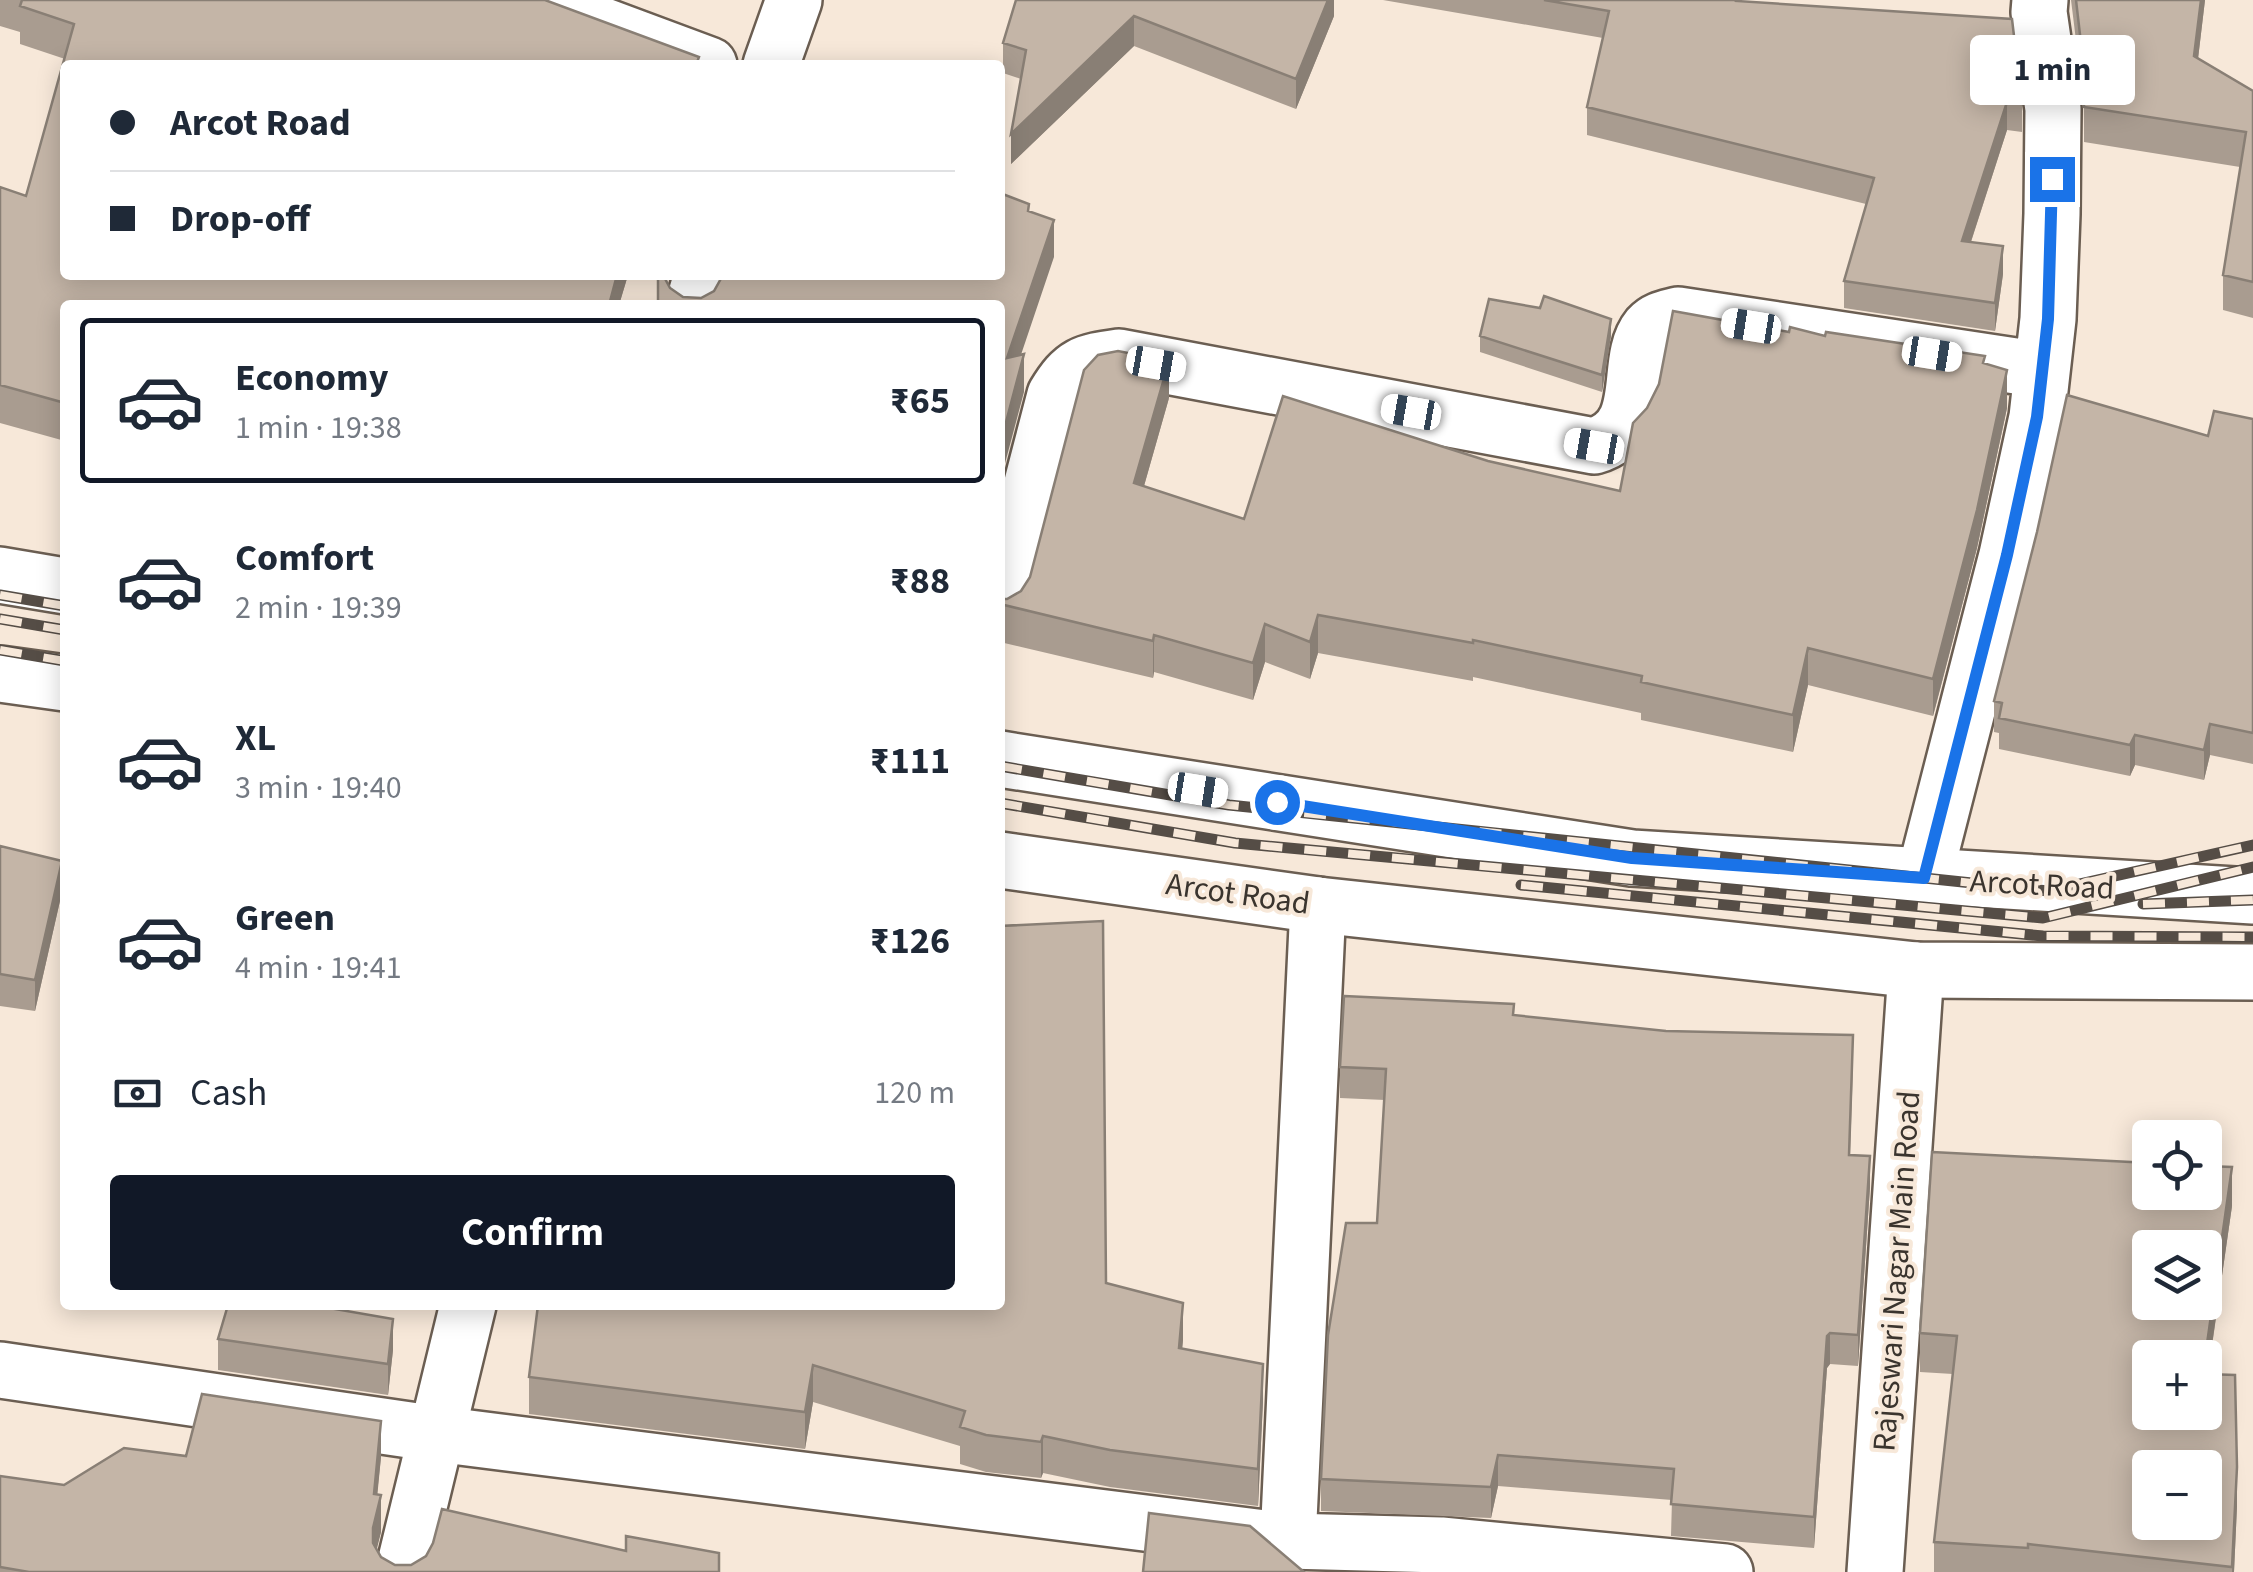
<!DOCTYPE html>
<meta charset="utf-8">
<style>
body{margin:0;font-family:"Source Sans 3",sans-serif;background:#f2f2f3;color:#1f2937;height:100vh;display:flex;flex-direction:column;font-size:38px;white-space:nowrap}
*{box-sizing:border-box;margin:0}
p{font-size:32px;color:#747a83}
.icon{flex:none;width:55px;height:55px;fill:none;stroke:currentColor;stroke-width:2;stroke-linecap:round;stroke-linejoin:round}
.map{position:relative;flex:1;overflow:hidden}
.sheet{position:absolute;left:60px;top:300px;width:945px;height:1010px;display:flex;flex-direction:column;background:#fff;border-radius:10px;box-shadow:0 5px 25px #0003}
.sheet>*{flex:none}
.guide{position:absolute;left:60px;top:60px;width:945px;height:220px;border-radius:10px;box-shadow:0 5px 25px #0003;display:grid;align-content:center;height:220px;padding:0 50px;background:#fff}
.controls{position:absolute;left:2132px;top:1120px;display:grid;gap:20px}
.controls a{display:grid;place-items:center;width:90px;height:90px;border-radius:10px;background:#fff;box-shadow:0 5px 25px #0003;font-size:50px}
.end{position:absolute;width:45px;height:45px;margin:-22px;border:12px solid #1a73e8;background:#fff;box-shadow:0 0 0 5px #fff}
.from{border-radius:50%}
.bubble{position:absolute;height:70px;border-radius:10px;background:#fff;box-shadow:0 5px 25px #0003;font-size:32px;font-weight:700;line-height:70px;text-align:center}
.car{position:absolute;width:30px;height:60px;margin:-30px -15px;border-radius:12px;box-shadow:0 0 8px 2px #0007;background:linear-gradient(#fff 24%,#345 0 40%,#fff 0 76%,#345 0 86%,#fff 0)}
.guide b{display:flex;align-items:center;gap:35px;height:95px;font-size:38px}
.guide b+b{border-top:2px solid #e0e1e3}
.guide i{width:25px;height:25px;background:#1f2937}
ul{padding:18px 0 0;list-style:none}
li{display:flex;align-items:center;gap:30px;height:165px;margin:0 20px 15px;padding:0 30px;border:5px solid transparent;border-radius:10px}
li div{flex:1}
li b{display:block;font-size:38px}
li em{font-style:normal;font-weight:700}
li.on{border-color:#111827}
li>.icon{width:90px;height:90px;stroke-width:1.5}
.pay{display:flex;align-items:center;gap:25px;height:110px;padding:0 50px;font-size:38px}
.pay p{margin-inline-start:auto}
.cta{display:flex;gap:20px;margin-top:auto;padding:20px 50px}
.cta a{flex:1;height:115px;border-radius:10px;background:#111827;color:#fff;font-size:40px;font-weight:700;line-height:115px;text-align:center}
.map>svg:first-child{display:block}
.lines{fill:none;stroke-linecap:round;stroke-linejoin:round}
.minor-casing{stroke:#6b5e52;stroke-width:60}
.tertiary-casing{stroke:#6b5e52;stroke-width:60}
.primary-casing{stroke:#6b5e52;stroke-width:60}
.minor{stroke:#fff;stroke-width:55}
.tertiary{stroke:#fff;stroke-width:55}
.primary{stroke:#fff;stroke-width:55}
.rail-casing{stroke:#554d46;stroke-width:11}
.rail{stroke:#f7e8d9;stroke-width:8;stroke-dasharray:22;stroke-linecap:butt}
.wall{fill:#a99c90}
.shaded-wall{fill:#897f75}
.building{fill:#c4b5a7;stroke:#897f75;stroke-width:2.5;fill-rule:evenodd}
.route{stroke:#1a73e8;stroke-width:12}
.labels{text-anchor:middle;stroke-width:8;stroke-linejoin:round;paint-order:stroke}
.street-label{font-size:32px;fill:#3a342e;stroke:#f7e8d9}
</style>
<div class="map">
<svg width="2253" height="1572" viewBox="0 0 2253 1572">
<rect width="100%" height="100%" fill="#f7e8d9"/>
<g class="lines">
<!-- minor casing -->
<g class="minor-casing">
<path id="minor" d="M534,0L709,65
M771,65L794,0
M693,305L702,275
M1000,606L1055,395C1074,364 1083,362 1119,357L1594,446C1652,429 1622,361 1649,328C1657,319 1667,318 1678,315L2042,370
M1924,878L2007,555L2037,417L2048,319L2052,214L2053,109L2039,12L2040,0
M0,1370L437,1434L1288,1541L1441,1545L1725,1572
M1288,1541L1318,905
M1875,1572L1916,970"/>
</g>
<!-- tertiary casing -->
<g class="tertiary-casing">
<path id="tertiary" d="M403,1572L468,1305"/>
</g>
<!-- primary casing -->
<g class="primary-casing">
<path id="primary" d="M0,575L65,586
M0,674L65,683
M1000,759L1632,858L2253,896
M1000,860L1318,905L1916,970L2253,972"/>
</g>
<!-- minor -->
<use href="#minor" class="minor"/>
<!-- tertiary -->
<use href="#tertiary" class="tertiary"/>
<!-- primary -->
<use href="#primary" class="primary"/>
<!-- rail casing -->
<g class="rail-casing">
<path id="rail" d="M0,595L65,606
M0,619L65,630
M0,650L65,661
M1000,766L1229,805L2048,891L2253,845
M1000,803L1235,843L2043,918L2253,867
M1521,885L2043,936L2253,937
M2143,904L2253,900"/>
</g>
<!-- rail -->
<use href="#rail" class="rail"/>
</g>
<!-- wall -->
<path class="wall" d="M0,0H545L699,65L65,275H628L619,305H65V441L0,423V187L26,196L65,59L20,44V32L0,26Z
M1016,0H1334V16L1296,109L1134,46L1011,164L1021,79L1003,73V43Z
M1383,0H1742V2L2022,104V132L2007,130L1971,242L2003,274L1995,331L1844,308V281L1866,204L1587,135V107L1603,38Z
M2071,0H2205L2198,59L2253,91V318L2223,310V275L2240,167L2084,142V105Z
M1789,332L1825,336L1985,364L2007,408L1977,548L1933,716L1808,685L1793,752L1641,720V713L1473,677V681L1318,653L1310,679L1265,662L1253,700L1154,672L1153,678L1000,642V599H1007L1021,591L1169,398L1144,486L1244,519L1488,461L1620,491Z
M1480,336H1611L1602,392L1480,352Z
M2253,419V764L2210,755L2204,780L2135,765L2130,776L1999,749V733L1994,732V701L2208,436Z
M0,846L62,892L35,1011L0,1006Z
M1514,1015L1853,1067L1850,1155L1870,1187L1858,1366L1830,1364L1827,1368L1814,1548L1671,1536L1672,1500L1498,1486L1491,1518L1321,1511V1479L1377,1223L1385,1100L1340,1098V1067Z
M2232,1206L2208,1374L2237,1506L2234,1572H1934V1542L1953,1374L1920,1372V1333Z
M1106,1283L1183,1340L1182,1348L1263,1401L1258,1506L1110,1487L1043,1473L1041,1478L986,1472L960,1464V1446L813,1402L805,1449L529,1414V1377Z
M218,1339L393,1350L388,1395L218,1370Z
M186,1456L381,1457L377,1494L381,1532L376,1549L381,1557L395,1565L719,1572H0V1476L64,1485Z"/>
<!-- shaded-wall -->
<path class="shaded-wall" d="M1328,0H1334V16L1296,109V79Z
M2201,0H2205L2194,92V56Z
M1134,16V46L1011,164V134Z
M2007,102V130L1962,269V241Z
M1054,220V257L1007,396V358Z
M2003,246V274L1995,331V303Z
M617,275H628L619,305H609Z
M1611,319V336L1602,392V375Z
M1024,354V392L1000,482V445Z
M1169,361V398L1134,521V483Z
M2007,370V408L1977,548L1933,716V679Z
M1318,615V653L1310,679V642Z
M1265,624V662L1253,700V663Z
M1154,635V672L1153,678V641Z
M1808,648V685L1793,752V715Z
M2210,724V755L2204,780V750Z
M2135,735V765L2130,776V745Z
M62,861V892L35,1011V980Z
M1870,1156V1187L1858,1366V1335Z
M2232,1167V1206L2205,1393V1358Z
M1183,1303V1340L1179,1385V1348Z
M393,1319V1350L388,1395V1364Z
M1830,1333V1364L1827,1368L1814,1548V1517L1827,1336Z
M1263,1364V1401L1258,1506V1469Z
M813,1365V1402L805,1449V1412Z
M381,1421V1457L375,1519L381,1495V1532L373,1565L374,1494Z
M1043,1436V1473L1041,1478V1442Z
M1498,1455V1486L1491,1518V1487Z
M2237,1467V1506L2234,1572H2232Z"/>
<!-- building -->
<path class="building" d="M22,0H545L699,57L696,65H65V275H617L609,305H65V403L0,385V187L26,196L74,24L20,6Z
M1016,0H1328L1296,79L1134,16L1011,134L1026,50L1003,43Z
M1544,0H1738L1737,1L2012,19L2022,104L2007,102L1962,241L2003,246L1995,303L1844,281L1874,178L1587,107L1609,11Z
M2076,0H2201L2194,56L2253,91V282L2223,275L2246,132L2084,107V69Z
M1000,193L1029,204L1028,211L1054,220L1007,358L1024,354L1000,445V305H658V275H663L670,288L683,297L701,298L714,291L723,275H1000Z
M1544,296L1611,319L1602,375L1480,336L1489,299L1540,308Z
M1673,311L1789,332L1790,327L1825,336L1826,332L1985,356L1983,363L2007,370L1977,510L1933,679L1808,648L1793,715L1641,682L1642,676L1473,640V643L1318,615L1310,642L1265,624L1253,663L1154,635L1153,641L1000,604V599H1007L1021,591L1030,577L1084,370L1098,355L1118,351L1169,361L1134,483L1244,519L1283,396L1488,461L1620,491L1633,423L1647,408L1659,384Z
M2067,395L2208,436L2214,411L2253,419V733L2210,724L2204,750L2135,735L2130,745L1999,718L2002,703L1994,701L2037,532Z
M0,846L62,861L35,980L0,974Z
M1103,921L1106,1283L1183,1303L1179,1348L1263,1364L1258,1469L1110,1450L1043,1436L1041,1442L986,1435L960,1427L965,1411L813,1365L805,1412L529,1377L538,1305H1000V926Z
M1344,996L1514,1004L1513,1015L1666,1031L1853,1035L1849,1155L1870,1156L1858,1335L1830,1333L1827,1336L1814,1517L1671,1504L1674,1469L1498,1455L1491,1487L1321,1479L1328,1335L1346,1223H1377L1386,1069L1340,1067Z
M1932,1152L2150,1163V1192H2205V1166L2232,1167L2205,1358H2150V1412H2205V1374L2235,1375L2237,1467L2232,1567L2028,1544V1548L1934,1542L1957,1336L1920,1333ZM2150,1248H2205V1302H2150ZM2150,1468H2205V1522H2150Z
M228,1305H312L393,1319L388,1364L218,1339Z
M202,1394L381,1421L374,1494L381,1495L373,1528V1543L381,1557L395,1565H411L426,1556L433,1543L442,1509L626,1551V1536L719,1553V1572H29L0,1567V1476L64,1485L124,1448L186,1456Z
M1149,1513L1250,1526L1304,1572H1143Z"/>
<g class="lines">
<!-- route -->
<path class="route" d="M1277,802L1632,858L1924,878L2007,555L2037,417L2048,319L2052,179"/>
</g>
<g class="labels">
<!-- street labels -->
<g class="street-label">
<text transform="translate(2042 884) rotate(3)" y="11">Arcot Road</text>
<text transform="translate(1238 893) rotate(8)" y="11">Arcot Road</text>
<text transform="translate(1896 1271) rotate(-86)" y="11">Rajeswari Nagar Main Road</text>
</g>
</g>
</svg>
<div class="controls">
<a><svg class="icon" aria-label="locate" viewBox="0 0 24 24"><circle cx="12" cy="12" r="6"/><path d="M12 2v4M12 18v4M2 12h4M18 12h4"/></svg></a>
<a><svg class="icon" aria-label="layers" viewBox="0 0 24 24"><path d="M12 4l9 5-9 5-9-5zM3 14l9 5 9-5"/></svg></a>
<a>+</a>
<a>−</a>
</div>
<i class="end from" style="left:1277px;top:802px"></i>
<i class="end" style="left:2052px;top:179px"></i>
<div class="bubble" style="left:1970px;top:35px;width:165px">1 min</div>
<i class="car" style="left:1751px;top:326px;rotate:279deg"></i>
<i class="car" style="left:1932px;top:354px;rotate:99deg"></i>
<i class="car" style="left:1156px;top:364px;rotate:100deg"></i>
<i class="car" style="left:1411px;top:412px;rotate:280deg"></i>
<i class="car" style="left:1594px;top:446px;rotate:280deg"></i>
<i class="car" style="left:1198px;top:790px;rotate:99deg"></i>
<div class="guide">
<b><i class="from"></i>Arcot Road</b>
<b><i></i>Drop-off</b>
</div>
<section class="sheet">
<ul>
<li class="on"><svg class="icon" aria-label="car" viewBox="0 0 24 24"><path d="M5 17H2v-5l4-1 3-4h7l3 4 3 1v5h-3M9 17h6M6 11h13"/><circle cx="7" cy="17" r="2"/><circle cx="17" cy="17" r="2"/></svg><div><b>Economy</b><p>1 min · 19:38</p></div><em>₹65</em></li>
<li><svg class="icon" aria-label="car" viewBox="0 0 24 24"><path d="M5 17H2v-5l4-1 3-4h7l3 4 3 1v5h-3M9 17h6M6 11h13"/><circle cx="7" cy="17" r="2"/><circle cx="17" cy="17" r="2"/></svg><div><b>Comfort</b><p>2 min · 19:39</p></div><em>₹88</em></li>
<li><svg class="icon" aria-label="car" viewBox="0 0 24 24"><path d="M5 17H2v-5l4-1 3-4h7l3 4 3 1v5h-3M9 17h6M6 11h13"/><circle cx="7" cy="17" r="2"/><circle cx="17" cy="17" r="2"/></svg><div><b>XL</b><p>3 min · 19:40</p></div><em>₹111</em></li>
<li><svg class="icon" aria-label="car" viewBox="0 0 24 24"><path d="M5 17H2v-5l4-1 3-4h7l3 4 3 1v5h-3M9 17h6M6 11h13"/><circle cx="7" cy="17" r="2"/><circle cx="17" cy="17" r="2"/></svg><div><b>Green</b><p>4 min · 19:41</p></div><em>₹126</em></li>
</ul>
<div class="pay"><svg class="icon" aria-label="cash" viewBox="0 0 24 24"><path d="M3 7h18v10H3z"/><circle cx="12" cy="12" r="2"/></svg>Cash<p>120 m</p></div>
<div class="cta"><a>Confirm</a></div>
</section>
</div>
